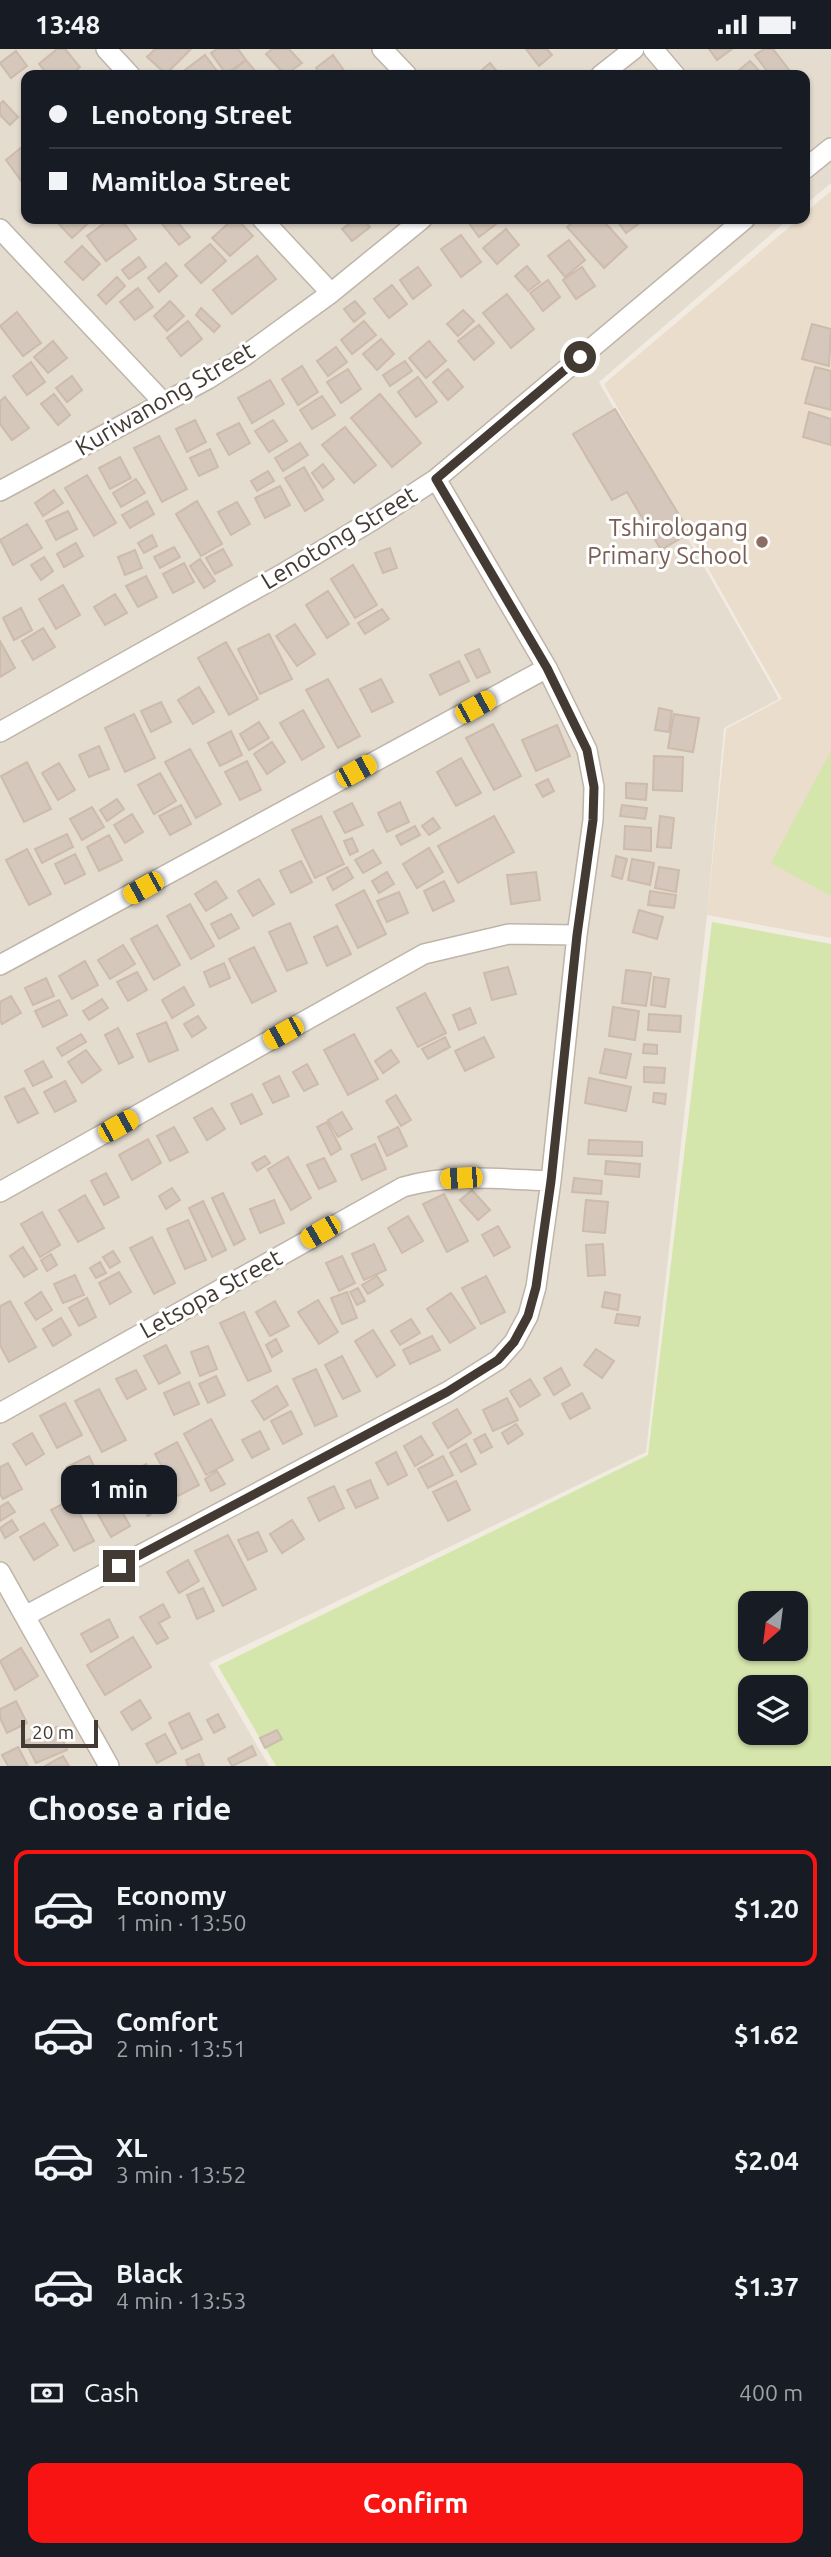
<!DOCTYPE html>
<meta charset="utf-8">
<style>
body{margin:0;font-family:Ubuntu,sans-serif;background:#20242c;color:#f1f3f6;height:100vh;display:flex;flex-direction:column;font-size:26px;white-space:nowrap}
*{box-sizing:border-box;margin:0}
p{font-size:23px;color:#9ea1a6}
.icon{flex:none;width:38px;height:38px;fill:none;stroke:currentColor;stroke-width:2;stroke-linecap:round;stroke-linejoin:round}
.map{position:relative;height:1717px;overflow:hidden}
.panel{display:flex;flex-direction:column;background:#171b24;flex:1}
.panel>*{flex:none}
.hud{position:absolute;left:21px;top:21px;width:789px;height:154px;border-radius:14px;box-shadow:0 2px 5px #0004;display:grid;align-content:center;height:154px;padding:0 28px;background:#171b24}
.needle{width:46px;rotate:208deg}
.controls{position:absolute;left:738px;top:1542px;display:grid;gap:14px}
.controls a{display:grid;place-items:center;width:70px;height:70px;border-radius:14px;background:#171b24;box-shadow:0 2px 5px #0004;font-size:35px}
.scale{position:absolute;left:21px;bottom:18px;width:77px;box-sizing:border-box;padding-left:7px;border:4px solid #423a33;border-top:0;font-size:19px;line-height:24px;white-space:nowrap;color:#423a33;-webkit-text-stroke:5px #fff;paint-order:stroke}
.end{position:absolute;width:32px;height:32px;margin:-16px;border:9px solid #423a33;background:#fff;box-shadow:0 0 0 4px #fff}
.from{border-radius:50%}
.bubble{position:absolute;height:49px;border-radius:14px;background:#171b24;box-shadow:0 2px 5px #0004;font-size:23px;font-weight:600;line-height:49px;text-align:center}
.car{position:absolute;width:21px;height:42px;margin:-21px -10px;border-radius:9px;box-shadow:0 0 5px 2px #0007;background:linear-gradient(#f5c518 24%,#345 0 40%,#f5c518 0 76%,#345 0 86%,#f5c518 0)}
.hud b{display:flex;align-items:center;gap:24px;height:66px;font-size:26px}
.hud b+b{border-top:2px solid #363941}
.hud i{width:18px;height:18px;background:#f1f3f6}
ul{padding:0;list-style:none}
li{display:flex;align-items:center;gap:21px;height:116px;margin:0 14px 10px;padding:0 14px;border:4px solid transparent;border-radius:14px}
li div{flex:1}
li b{display:block;font-size:26px}
li em{font-style:normal;font-weight:600}
li.active{border-color:#f81412}
li>.icon{width:63px;height:63px;stroke-width:1.5}
h2{padding:0 28px;font-size:32px;line-height:84px}
.pay{display:flex;align-items:center;gap:18px;height:77px;padding:0 28px;font-size:26px}
.pay p{margin-inline-start:auto}
.button{display:flex;gap:14px;margin-top:auto;padding:14px 28px}
.button a{flex:1;height:80px;border-radius:14px;background:#f81412;color:#fff;font-size:28px;font-weight:600;line-height:80px;text-align:center}
.status{display:flex;justify-content:space-between;align-items:center;height:49px;padding:0 35px;background:#171b24;direction:ltr}
.status svg{height:19px;fill:currentColor}
.map>svg:first-child{display:block}
.residential{fill:#e5dcd0}
.education{fill:#eaddcc}
.green{fill:#d4e6ab;fill-rule:evenodd}
.building{fill:#d5c7bb;stroke:#cdbbab;stroke-width:2}
.lines{fill:none;stroke-linecap:round;stroke-linejoin:round}
.minor-casing{stroke:#bfb4a8;stroke-width:22}
.minor{stroke:#fff;stroke-width:19}
.route{stroke:#423a33;stroke-width:9}
.education-dot{fill:#8d6e63;stroke:#fff;stroke-width:2.5}
.labels{text-anchor:middle;stroke-width:6;stroke-linejoin:round;paint-order:stroke}
.street-label{font-size:24px;fill:#423a33;stroke:#fff}
.education-label{font-size:24px;fill:#785e54;stroke:#fff;text-anchor:end}
</style>
<div class="status"><b>13:48</b><svg viewBox="0 0 49 12"><path d="M0 12V9h3v3zM5 12V6h3v6zM10 12V3h3v9zM15 12V0h3v12zM26 1h20v11H26zM47 4h2v5h-2z"/></svg></div>
<div class="map">
<svg width="831" height="1717" viewBox="0 0 831 1717">
<rect width="100%" height="100%" fill="#f1ebe2"/>
<!-- residential -->
<path class="residential" d="M0,0H831V134L805,156V26H26V170H789L599,333L779,650L724,679L707,866L646,1403L209,1614L269,1717H0Z"/>
<!-- education -->
<path class="education" d="M831,142V889L707,866L726,680L782,650L604,335L799,170H805V164Z"/>
<!-- green -->
<path class="green" d="M831,702V847L771,814Z
M712,873L831,895V1717H276L218,1617L648,1406ZM751,1554H796V1600H751ZM751,1638H796V1684H751Z"/>
<!-- building -->
<path class="building" d="M57,0H65L80,18L70,26H48L39,15Z
M155,0H191L166,25L147,8Z
M217,0H238L246,11L226,25L211,4Z
M272,0H289L302,14L285,26L266,5Z
M526,0H547L552,6L539,17Z
M709,0H732L717,11Z
M764,0H773L793,26H770L755,6Z
M16,2L27,17L11,29L0,14Z
M205,6L220,26H189L185,21Z
M333,6L345,23L341,26H321L316,19Z
M246,11L256,23L252,26H228Z
M750,12L763,26H733Z
M490,14L500,26H476Z
M3,52L18,68L10,76L0,66V55Z
M22,98L26,103V130L22,133L6,111Z
M60,170H93L72,189L57,173Z
M110,170H121L136,190L106,212L87,187Z
M168,170H175L190,188L179,196L162,175Z
M233,170H237L253,187L230,207L212,189Z
M356,170H363L370,178L352,192L342,180Z
M466,170H496L499,173L479,188Z
M576,170H602L627,198L604,219L567,178Z
M616,170H645L626,184Z
M506,180L519,196L497,215L483,199Z
M461,186L481,213L461,228L441,200Z
M569,191L585,211L565,228L548,207Z
M210,195L226,212L201,234L185,216Z
M82,197L100,215L83,231L65,213Z
M257,207L276,230L232,265L213,241Z
M139,208L146,218L129,230L122,221Z
M166,214L177,227L159,243L148,229Z
M527,217L540,233L528,242L515,227Z
M418,218L431,236L413,250L400,231Z
M582,218L595,237L576,250L563,231Z
M117,228L125,237L106,255L98,246Z
M548,231L560,248L543,262L530,244Z
M392,236L407,255L389,269L374,250Z
M138,239L153,258L135,271L120,253Z
M507,245L534,280L511,299L483,264Z
M170,252L184,267L167,282L154,267Z
M355,252L365,264L354,273L344,260Z
M201,259L220,277L214,283L196,266Z
M463,261L474,272L458,287L447,275Z
M17,263L41,294L23,307L0,277Z
M188,272L202,290L181,307L167,289Z
M364,272L376,286L352,305L341,291Z
M812,275L831,280L829,317L802,310Z
M479,276L494,294L474,311L458,292Z
M381,290L394,305L377,321L363,305Z
M53,292L67,309L48,324L34,308Z
M429,292L446,312L426,329L409,309Z
M336,298L347,313L328,327L317,312Z
M405,312L412,322L390,337L383,326Z
M31,313L45,333L27,346L13,327Z
M302,317L318,343L298,356L282,330Z
M815,318L831,322V361L805,354Z
M348,320L361,340L341,354L327,333Z
M448,320L463,338L448,351L433,333Z
M72,327L82,341L67,353L56,339Z
M418,328L437,353L416,368L398,343Z
M270,331L284,355L252,374L238,349Z
M54,345L70,366L58,376L41,355Z
M380,345L421,394L392,418L351,369Z
M322,347L335,366L312,380L300,361Z
M5,348L29,379L12,391L0,375V352Z
M615,360L690,484L661,501L627,443L612,451L573,385Z
M809,363L831,370V396L803,388Z
M195,371L206,393L187,403L176,380Z
M273,371L287,392L269,403L255,382Z
M239,374L250,394L229,406L217,385Z
M345,378L376,416L354,434L322,396Z
M159,387L187,440L162,453L134,399Z
M300,394L308,406L283,422L275,409Z
M210,400L218,418L199,427L190,409Z
M120,408L131,429L110,440L99,419Z
M323,415L334,430L323,439L312,424Z
M304,418L323,451L305,462L285,429Z
M268,422L274,432L257,442L251,432Z
M87,426L116,474L94,487L65,439Z
M136,430L145,444L121,458L113,444Z
M280,437L290,456L265,469L255,449Z
M54,441L63,454L43,467L35,454Z
M147,452L154,465L130,479L122,466Z
M197,452L222,495L201,507L176,465Z
M237,453L250,475L231,486L218,463Z
M68,462L77,480L56,491L46,472Z
M27,475L42,499L13,516L0,491Z
M152,486L157,497L144,504L138,494Z
M76,494L83,507L64,518L57,505Z
M174,498L180,508L160,519L154,508Z
M390,499L397,519L383,524L375,504Z
M223,500L232,516L215,525L206,509Z
M135,501L142,519L125,526L118,508Z
M44,508L53,522L41,531L31,516Z
M200,510L215,532L204,539L190,517Z
M184,514L194,533L173,544L163,525Z
M353,516L377,556L355,569L331,530Z
M146,527L157,548L138,558L126,537Z
M63,536L80,566L56,580L39,550Z
M328,542L349,575L327,589L306,556Z
M115,545L127,564L105,576L94,558Z
M21,559L32,581L14,591L3,569Z
M382,560L389,570L365,585L358,574Z
M295,575L315,605L297,617L276,587Z
M43,579L55,598L33,611L22,592Z
M269,585L292,630L260,645L238,600Z
M0,592L15,619L0,628Z
M226,593L258,650L229,666L198,609Z
M479,600L490,623L477,629L465,606Z
M459,612L469,632L440,646L430,626Z
M328,630L360,687L338,699L306,641Z
M381,630L393,653L372,663L360,640Z
M199,638L214,663L193,675L178,651Z
M161,653L171,673L151,683L141,662Z
M659,659L672,662L669,683L655,681Z
M303,661L324,698L302,711L280,674Z
M134,665L155,709L125,723L105,679Z
M674,665L699,669L693,703L668,699Z
M259,673L269,689L249,701L240,685Z
M493,675L521,727L494,741L466,689Z
M557,676L570,707L536,722L522,691Z
M231,682L242,706L220,717L208,694Z
M272,693L285,713L267,725L254,705Z
M99,697L109,720L89,728L79,706Z
M190,700L221,755L196,769L165,713Z
M654,707L683,708L682,742L653,741Z
M461,709L481,744L456,757L437,723Z
M247,712L261,741L240,751L225,723Z
M27,713L51,760L24,773L1,727Z
M59,714L75,741L58,751L42,724Z
M160,724L176,752L154,765L138,736Z
M548,730L554,742L543,748L536,736Z
M626,734L647,735L646,751L626,749Z
M117,750L124,760L107,772L100,761Z
M400,753L409,773L387,783L378,764Z
M352,754L363,776L345,784L334,763Z
M181,756L191,775L170,786L159,767Z
M622,756L647,759L645,770L620,767Z
M92,758L104,778L82,791L70,770Z
M132,765L143,783L125,794L114,776Z
M321,767L344,815L315,829L292,781Z
M494,767L514,803L458,834L438,797Z
M660,767L674,769L671,799L657,798Z
M433,769L440,779L429,786L422,777Z
M415,777L420,786L401,796L396,787Z
M625,777L651,779V802L624,800Z
M67,785L73,798L42,814L35,800Z
M109,786L122,811L99,822L87,798Z
M352,789L358,802L350,806L344,792Z
M429,799L443,823L417,839L403,815Z
M27,800L51,845L29,856L6,811Z
M373,801L381,814L363,824L355,811Z
M75,805L85,825L65,835L55,815Z
M616,807L627,810L622,830L612,827Z
M632,810L654,814L650,836L628,831Z
M301,812L312,833L291,844L280,822Z
M347,818L353,829L333,841L327,829Z
M659,818L679,821L676,843L655,839Z
M387,823L394,835L379,844L372,832Z
M536,823L540,851L511,855L507,826Z
M259,830L274,855L253,867L238,842Z
M216,832L227,849L206,862L195,845Z
M444,832L454,852L433,862L424,842Z
M364,841L386,885L358,899L336,856Z
M650,842L676,846L674,859L648,856Z
M399,843L408,864L387,873L377,852Z
M190,855L214,897L191,910L167,867Z
M639,861L663,868L657,890L633,883Z
M231,865L239,879L219,890L211,875Z
M290,874L307,914L287,922L269,883Z
M157,876L180,916L154,931L131,890Z
M337,877L351,905L327,917L314,888Z
M123,896L135,915L110,930L98,911Z
M254,898L276,942L252,954L229,910Z
M85,912L98,936L72,950L59,927Z
M224,914L230,929L210,938L204,923Z
M508,918L516,945L492,951L484,924Z
M626,921L651,924L646,957L622,954Z
M137,923L147,941L128,952L117,933Z
M654,928L669,930L665,958L651,956Z
M46,929L54,947L33,956L25,939Z
M184,938L194,956L172,969L162,951Z
M425,944L446,984L418,998L397,959Z
M11,947L21,964L2,975L0,971V953Z
M102,950L108,959L89,971L83,962Z
M59,951L67,966L43,978L35,962Z
M613,958L639,962L635,991L609,987Z
M470,959L476,974L459,981L453,966Z
M649,965L681,967L680,983L648,981Z
M198,967L206,979L192,988L184,975Z
M166,973L178,1001L149,1013L137,985Z
M118,979L133,1008L119,1015L105,986Z
M81,985L86,993L62,1007L57,999Z
M354,985L378,1030L348,1046L324,1001Z
M445,988L450,998L428,1010L422,1000Z
M484,988L494,1008L465,1022L455,1002Z
M644,995L657,996V1005L643,1004Z
M605,1000L631,1005L626,1029L600,1024Z
M86,1001L101,1021L82,1034L68,1013Z
M391,1001L399,1013L383,1024L375,1012Z
M43,1012L52,1028L33,1037L25,1022Z
M307,1015L318,1035L304,1042L293,1023Z
M644,1018L665,1019L664,1034L644,1033Z
M279,1027L289,1047L273,1054L263,1035Z
M589,1029L631,1038L626,1062L585,1054Z
M65,1032L76,1052L55,1063L44,1043Z
M24,1039L38,1064L18,1074L5,1048Z
M654,1044L666,1045L665,1055L653,1053Z
M252,1045L262,1065L241,1075L231,1055Z
M396,1046L411,1071L401,1077L386,1052Z
M212,1059L225,1080L207,1091L194,1069Z
M342,1063L352,1080L338,1088L328,1071Z
M327,1073L341,1100L331,1106L317,1078Z
M174,1078L188,1103L170,1112L157,1087Z
M398,1078L407,1097L387,1107L378,1088Z
M148,1090L161,1114L132,1131L119,1106Z
M589,1091L642,1093V1107L588,1105Z
M375,1095L386,1120L362,1131L351,1106Z
M265,1107L270,1114L257,1122L252,1114Z
M288,1108L311,1149L291,1161L268,1120Z
M324,1109L336,1132L319,1140L307,1116Z
M606,1112L640,1115L639,1128L605,1125Z
M106,1124L119,1148L104,1156L91,1132Z
M574,1129L602,1132L601,1145L572,1143Z
M172,1139L180,1151L166,1160L159,1147Z
M472,1141L490,1161L478,1171L460,1151Z
M223,1144L245,1190L234,1196L212,1149Z
M444,1145L468,1192L447,1203L423,1155Z
M85,1146L104,1179L78,1193L59,1161Z
M274,1151L284,1174L260,1184L250,1160Z
M586,1151L608,1153L605,1184L583,1182Z
M203,1152L226,1201L212,1208L189,1159Z
M42,1163L60,1196L40,1208L21,1175Z
M408,1167L423,1192L402,1204L388,1179Z
M188,1171L206,1211L185,1220L167,1180Z
M498,1177L510,1198L494,1207L482,1186Z
M152,1188L175,1234L154,1245L130,1199Z
M374,1195L386,1221L364,1231L352,1205Z
M603,1195L605,1226L588,1227L586,1196Z
M23,1198L37,1220L24,1228L10,1207Z
M113,1202L120,1213L110,1219L103,1208Z
M51,1205L57,1216L47,1222L41,1211Z
M342,1207L355,1234L339,1242L326,1214Z
M100,1213L106,1224L96,1229L90,1219Z
M119,1223L131,1243L110,1255L99,1234Z
M75,1226L84,1246L63,1254L54,1235Z
M377,1227L383,1236L368,1245L362,1236Z
M486,1227L505,1263L481,1275L462,1239Z
M358,1239L365,1252L357,1256L350,1243Z
M41,1243L52,1261L36,1271L25,1254Z
M347,1243L357,1269L342,1275L331,1249Z
M605,1243L620,1246L618,1261L602,1258Z
M451,1244L475,1279L450,1294L427,1260Z
M87,1249L96,1268L79,1277L69,1259Z
M318,1251L338,1283L319,1295L298,1263Z
M10,1252L36,1298L9,1313L0,1296V1257Z
M275,1252L289,1277L270,1287L256,1263Z
M244,1263L271,1322L248,1332L220,1274Z
M617,1265L640,1268L638,1277L615,1274Z
M61,1269L71,1286L53,1297L43,1280Z
M411,1270L420,1284L400,1296L391,1282Z
M373,1281L395,1316L377,1328L355,1292Z
M432,1287L440,1301L410,1315L403,1301Z
M276,1290L282,1302L272,1308L266,1296Z
M166,1296L180,1324L159,1335L144,1307Z
M208,1297L217,1320L200,1327L191,1303Z
M596,1300L614,1312L602,1329L584,1316Z
M342,1307L360,1342L343,1350L325,1316Z
M561,1319L570,1336L554,1346L544,1329Z
M316,1320L337,1367L315,1377L293,1330Z
M136,1321L146,1340L127,1350L116,1330Z
M216,1327L225,1346L208,1354L199,1335Z
M530,1330L540,1346L520,1358L510,1342Z
M189,1333L199,1355L174,1366L164,1344Z
M277,1337L288,1356L264,1371L252,1352Z
M99,1340L126,1391L102,1403L75,1352Z
M582,1344L590,1359L570,1370L562,1355Z
M507,1349L518,1371L493,1382L483,1361Z
M65,1354L82,1386L57,1399L40,1367Z
M457,1360L471,1384L448,1399L433,1374Z
M291,1362L302,1385L283,1395L271,1372Z
M211,1370L233,1411L206,1426L184,1385Z
M516,1375L523,1385L508,1395L502,1384Z
M260,1382L269,1400L252,1409L242,1391Z
M32,1384L44,1405L26,1416L13,1395Z
M485,1385L492,1398L481,1404L474,1391Z
M421,1387L433,1406L415,1417L404,1397Z
M177,1393L199,1436L178,1447L155,1405Z
M466,1395L476,1415L461,1423L450,1404Z
M396,1403L407,1426L388,1436L376,1414Z
M89,1407L95,1419L73,1430L67,1418Z
M443,1407L453,1426L428,1439L418,1420Z
M8,1414L22,1440L3,1450L0,1445V1418Z
M146,1415L169,1454L148,1467L125,1427Z
M217,1422L225,1435L211,1442L205,1430Z
M89,1430L96,1444L83,1450L76,1436Z
M370,1431L378,1449L356,1459L347,1441Z
M456,1432L470,1461L448,1472L433,1443Z
M334,1437L344,1459L319,1472L308,1449Z
M111,1442L130,1477L111,1488L91,1453Z
M72,1450L94,1492L74,1502L51,1461Z
M8,1453L15,1463L0,1472V1458Z
M12,1471L18,1481L5,1489L0,1479Z
M292,1471L304,1490L282,1504L270,1485Z
M44,1474L58,1496L34,1511L20,1488Z
M258,1483L267,1502L248,1511L238,1491Z
M228,1486L256,1540L223,1557L195,1502Z
M188,1511L199,1532L179,1544L167,1523Z
M203,1539L214,1562L197,1570L187,1546Z
M163,1555L170,1568L159,1574L168,1589L157,1595L140,1568Z
M109,1570L118,1588L91,1603L81,1585Z
M133,1588L151,1618L105,1646L87,1616Z
M21,1599L38,1627L15,1641L0,1612Z
M140,1651L151,1669L132,1681L121,1663Z
M16,1652L27,1674L7,1684L0,1669V1660Z
M189,1664L202,1690L182,1700L169,1674Z
M218,1665L225,1678L214,1684L207,1671Z
M57,1678L67,1701L36,1714L25,1692Z
M277,1681L282,1690L265,1699L260,1689Z
M165,1685L176,1704L157,1714L146,1695Z
M252,1697L256,1706L232,1717L228,1710Z
M18,1698L28,1717H8L2,1706Z
M199,1705L204,1717H188L186,1711Z
M63,1707L69,1717H45Z"/>
<g class="lines">
<!-- minor casing -->
<g class="minor-casing">
<path id="minor" d="M106,0L130,26
M382,0L407,26
M653,0L675,26
M601,26L634,0
M805,120L831,99
M262,170L331,244
M0,180L163,353
M0,442L208,330L243,308L331,244L422,170
M0,683L284,524L373,471L436,430L745,170
M0,916L547,619
M0,1143L424,905L509,885L577,886
M0,1364L403,1138C451,1124 501,1130 551,1132
M0,1523L109,1717
M25,1567L447,1343L498,1311L514,1293L528,1267L536,1238L551,1132L577,886L593,771L594,738L587,701L547,619L436,430"/>
</g>
<!-- minor -->
<use href="#minor" class="minor"/>
</g>
<g class="lines">
<!-- route -->
<path class="route" d="M119,1517L447,1343L498,1311L514,1293L528,1267L536,1238L551,1132L577,886L593,771L594,738L587,701L547,619L436,430L580,308"/>
</g>
<!-- markers -->
<circle class="education-dot" cx="762" cy="493" r="7"/>
<g class="labels">
<!-- street labels -->
<g class="street-label">
<text transform="translate(165 350) rotate(-30)" y="8">Kuriwanong Street</text>
<text transform="translate(339 489) rotate(-31)" y="8">Lenotong Street</text>
<text transform="translate(211 1245) rotate(-29)" y="8">Letsopa Street</text>
</g>
<!-- education labels -->
<g class="education-label">
<text x="748" y="487">Tshirologang<tspan x="748" dy="28">Primary School</tspan></text>
</g>
</g>
</svg>
<div class="controls">
<a><svg class="needle" viewBox="-14 -14 28 28"><path d="M0-13l5 13h-10z" fill="#e53935"/><path d="M0 13l5-13h-10z" fill="#9ea1a6"/></svg></a>
<a><svg class="icon" aria-label="layers" viewBox="0 0 24 24"><path d="M12 4l9 5-9 5-9-5zM3 14l9 5 9-5"/></svg></a>
</div>
<div class="scale">20 m</div>
<i class="end from" style="left:580px;top:308px"></i>
<i class="end" style="left:119px;top:1517px"></i>
<div class="bubble" style="left:61px;top:1416px;width:116px">1 min</div>
<i class="car" style="left:475px;top:658px;rotate:61deg"></i>
<i class="car" style="left:356px;top:722px;rotate:61deg"></i>
<i class="car" style="left:143px;top:839px;rotate:241deg"></i>
<i class="car" style="left:283px;top:984px;rotate:241deg"></i>
<i class="car" style="left:118px;top:1077px;rotate:61deg"></i>
<i class="car" style="left:461px;top:1129px;rotate:267deg"></i>
<i class="car" style="left:320px;top:1183px;rotate:240deg"></i>
<div class="hud">
<b><i class="from"></i>Lenotong Street</b>
<b><i></i>Mamitloa Street</b>
</div>
</div>
<section class="panel">
<h2>Choose a ride</h2>
<ul>
<li class="active"><svg class="icon" aria-label="car" viewBox="0 0 24 24"><path d="M5 17H2v-5l4-1 3-4h7l3 4 3 1v5h-3M9 17h6M6 11h13"/><circle cx="7" cy="17" r="2"/><circle cx="17" cy="17" r="2"/></svg><div><b>Economy</b><p>1 min · 13:50</p></div><em>$1.20</em></li>
<li><svg class="icon" aria-label="car" viewBox="0 0 24 24"><path d="M5 17H2v-5l4-1 3-4h7l3 4 3 1v5h-3M9 17h6M6 11h13"/><circle cx="7" cy="17" r="2"/><circle cx="17" cy="17" r="2"/></svg><div><b>Comfort</b><p>2 min · 13:51</p></div><em>$1.62</em></li>
<li><svg class="icon" aria-label="car" viewBox="0 0 24 24"><path d="M5 17H2v-5l4-1 3-4h7l3 4 3 1v5h-3M9 17h6M6 11h13"/><circle cx="7" cy="17" r="2"/><circle cx="17" cy="17" r="2"/></svg><div><b>XL</b><p>3 min · 13:52</p></div><em>$2.04</em></li>
<li><svg class="icon" aria-label="car" viewBox="0 0 24 24"><path d="M5 17H2v-5l4-1 3-4h7l3 4 3 1v5h-3M9 17h6M6 11h13"/><circle cx="7" cy="17" r="2"/><circle cx="17" cy="17" r="2"/></svg><div><b>Black</b><p>4 min · 13:53</p></div><em>$1.37</em></li>
</ul>
<div class="pay"><svg class="icon" aria-label="cash" viewBox="0 0 24 24"><path d="M3 7h18v10H3z"/><circle cx="12" cy="12" r="2"/></svg>Cash<p>400 m</p></div>
<div class="button"><a>Confirm</a></div>
</section>
